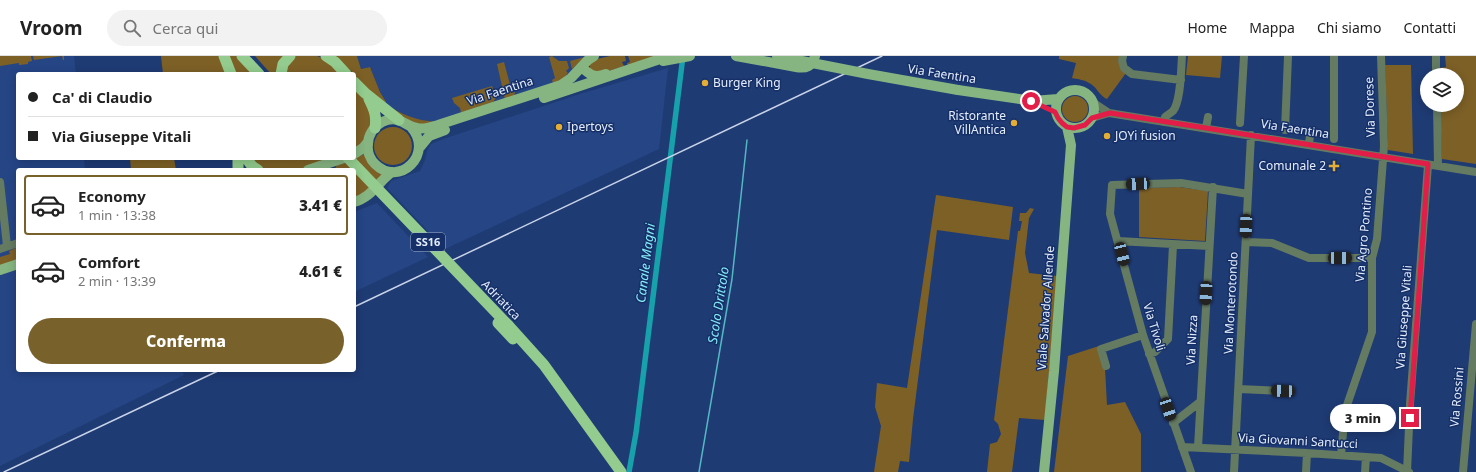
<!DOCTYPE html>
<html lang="it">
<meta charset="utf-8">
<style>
body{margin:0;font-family:"Noto Sans",sans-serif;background:#f2f2f2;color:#222;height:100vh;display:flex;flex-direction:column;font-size:15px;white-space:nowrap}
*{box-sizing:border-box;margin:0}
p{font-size:13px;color:#767676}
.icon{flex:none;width:22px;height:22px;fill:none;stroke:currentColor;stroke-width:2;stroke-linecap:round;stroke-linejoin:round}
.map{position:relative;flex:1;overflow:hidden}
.sheet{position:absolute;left:16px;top:112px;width:340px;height:204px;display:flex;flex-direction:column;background:#fff;border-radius:4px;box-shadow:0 2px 10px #0003}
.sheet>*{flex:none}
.top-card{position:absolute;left:16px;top:16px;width:340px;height:88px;border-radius:4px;box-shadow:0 2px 10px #0003;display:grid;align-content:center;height:88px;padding:0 12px;background:#fff}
.buttons{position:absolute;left:1420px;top:12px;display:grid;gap:8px}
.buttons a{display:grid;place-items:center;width:44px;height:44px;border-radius:50%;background:#fff;box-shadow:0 2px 10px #0003;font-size:20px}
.end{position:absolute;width:18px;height:18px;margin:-9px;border:5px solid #e11d48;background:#fff;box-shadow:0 0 0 2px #fff}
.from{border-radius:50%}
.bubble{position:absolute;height:28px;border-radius:14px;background:#fff;box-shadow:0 2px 10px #0003;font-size:13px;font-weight:800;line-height:28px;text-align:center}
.car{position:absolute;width:12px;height:24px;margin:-12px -6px;border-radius:5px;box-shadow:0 0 3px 1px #0007;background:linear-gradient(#222 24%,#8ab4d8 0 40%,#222 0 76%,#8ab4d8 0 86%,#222 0)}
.top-card b{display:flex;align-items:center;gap:14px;height:38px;font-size:15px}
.top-card b+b{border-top:1px solid #e0e0e0}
.top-card i{width:10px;height:10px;background:#222}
ul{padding:7px 0 0;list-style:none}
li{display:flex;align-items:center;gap:12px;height:60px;margin:0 8px 6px;padding:0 4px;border:2px solid transparent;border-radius:4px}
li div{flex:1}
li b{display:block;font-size:15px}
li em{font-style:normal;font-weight:800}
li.on{border-color:#79612b}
li>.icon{width:36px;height:36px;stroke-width:1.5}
.button{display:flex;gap:8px;margin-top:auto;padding:8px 12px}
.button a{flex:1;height:46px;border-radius:24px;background:#79612b;color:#fff;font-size:16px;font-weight:800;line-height:46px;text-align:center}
header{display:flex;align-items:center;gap:24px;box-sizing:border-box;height:56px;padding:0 20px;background:#fff;border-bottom:1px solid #e0e0e0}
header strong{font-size:19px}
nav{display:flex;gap:22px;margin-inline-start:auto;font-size:14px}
.search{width:280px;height:36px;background:#f2f2f2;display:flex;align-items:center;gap:10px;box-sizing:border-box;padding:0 14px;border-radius:22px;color:#767676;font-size:15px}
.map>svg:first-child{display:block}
.built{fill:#254585}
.green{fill:#7d6026}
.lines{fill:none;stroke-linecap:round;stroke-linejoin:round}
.stream{stroke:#54b8c3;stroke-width:1.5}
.canal{stroke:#16a1ab;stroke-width:5.5}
.minor{stroke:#647a61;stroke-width:8}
.major{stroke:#86b582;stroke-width:10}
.highway{stroke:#93cc8e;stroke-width:11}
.rail{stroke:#c9d3e8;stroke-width:1.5}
.major-bridge{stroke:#86b582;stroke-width:10}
.highway-bridge{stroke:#93cc8e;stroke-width:11}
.route{stroke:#e11d48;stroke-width:5}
.poi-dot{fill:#e4ad35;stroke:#153068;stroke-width:1.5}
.labels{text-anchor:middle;stroke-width:3;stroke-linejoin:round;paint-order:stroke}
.shield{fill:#153068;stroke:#a7b4cf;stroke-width:1}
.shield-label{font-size:11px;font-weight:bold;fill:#e5edfb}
.street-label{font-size:12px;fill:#e5edfb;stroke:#153068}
.poi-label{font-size:12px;fill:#e5edfb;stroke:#153068;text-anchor:start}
.water-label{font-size:13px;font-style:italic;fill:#86eef7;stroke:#153068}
</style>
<header>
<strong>Vroom</strong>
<div class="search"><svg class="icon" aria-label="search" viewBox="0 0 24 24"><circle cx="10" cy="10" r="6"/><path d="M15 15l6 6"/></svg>Cerca qui</div>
<nav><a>Home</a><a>Mappa</a><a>Chi siamo</a><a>Contatti</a></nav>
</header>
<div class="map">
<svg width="1476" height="416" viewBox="0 0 1476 416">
<rect width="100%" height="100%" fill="#1f3b74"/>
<!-- built -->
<path class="built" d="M0,0H74L76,18H18V102H84L85,114H18V314H182L184,319L0,410Z
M357,0H588L572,18L555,29L436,66L420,65L406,60L384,47L385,45L380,36L370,11L361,13Z
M668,12L659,93L445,193L387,132L391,125L420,115L425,104L427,95L431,88L443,83L583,37Z
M377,147L428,201L354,236V156Z"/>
<!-- green -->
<path class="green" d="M0,0H31L32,5L28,6V8L19,9V7L0,10Z
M33,0H64V4H63L62,0L34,4Z
M161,0H221L227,18H163Z
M227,0H238L255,18H232Z
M255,0H287L279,18H271Z
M294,0H317L325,3L343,18H283Z
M333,0H357L361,13L370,11L380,36L386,46L384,47C402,59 415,64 436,66L421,70L398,59L367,34L354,20V18Z
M552,0L559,5H567L569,12L566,15L568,17L562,24L553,27L552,24L555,22L549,1Z
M610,0H625L626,5L622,6L624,10L603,17L590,15V7L597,3Z
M628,0H659L628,10L627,7L630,6Z
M1059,0H1120L1126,17L1107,43C1100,40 1097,32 1091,28C1085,24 1078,23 1072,22L1076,7L1059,3Z
M1188,0H1222L1220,22L1186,19Z
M1445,0H1476V108L1442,103L1440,49H1457V19H1439V12L1446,11Z
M585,1L572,13L570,5Z
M504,6L512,36H515L514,41L505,44L497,8Z
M1385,9H1411L1413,98L1388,94Z
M354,29L364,41L373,62L364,86L354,96Z
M492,30L496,42L493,46L461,57L460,52L454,47L452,42Z
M1062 53a13 13 0 1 1 26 0a13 13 0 1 1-26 0Z
M374 90a19 19 0 1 1 38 0a19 19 0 1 1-38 0Z
M365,97L384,117L365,138L354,142V114H334L337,109L351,105Z
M130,102H174L176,114H131Z
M249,102H331C308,115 288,114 263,114Z
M1179,131L1208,135L1205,185L1139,181V132Z
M936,139L1013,151L1009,184L937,174L913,363L909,406L900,405L898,416H874L881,370L875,351L877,327L907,332Z
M1030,152L1034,153L1029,162L1025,197L1029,217L1057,220L1045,364L1019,362L1012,416H987L990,388L997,386L1001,378L998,368L994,364L1018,175H1020L1022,165H1019L1020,157H1026Z
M16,192L18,195V204L0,210V201L10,198L9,195Z
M1099,290L1105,312L1107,349L1125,346L1141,378V416H1054L1068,300Z"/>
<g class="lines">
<!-- stream -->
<path class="stream" d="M699,416L732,223L747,84"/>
<!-- canal -->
<path class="canal" d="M629,416L636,377L683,0"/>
<!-- minor -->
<path class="minor" d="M1123,0L1122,5L1124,12L1132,18L1181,24
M1334,0V83
M1436,0V19
M1094,47L1109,57
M1437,49L1438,110
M1092,62L1109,57L1476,116
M1164,66L1165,61C1167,59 1171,57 1173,55C1181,45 1181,13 1182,0
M1240,67L1244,0
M1206,72L1208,61
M1285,74L1288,0
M1309,89L1310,79
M0,126L7,190
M1118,185L1209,190
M1246,186L1272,187L1309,202H1372
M0,193L18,187
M1149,298L1155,296L1168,283L1173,189
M1106,310L1101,293L1143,279
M1239,333L1283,335
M1173,367L1200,346
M1182,391L1307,397L1381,402L1409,416
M1198,391L1213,131
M1341,399L1345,355L1372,276V202L1377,183L1384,90L1381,0
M1191,416L1143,279L1110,158L1112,129L1181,127L1248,138
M1234,416L1251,79
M1306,416L1307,397
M1365,416L1366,401
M1407,416L1410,348L1428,109
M1463,416L1476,268"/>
<!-- major -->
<path class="major" d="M736,0L796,11
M663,5L690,0
M792,6L796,11C806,13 813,10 815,0
M586,15C593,21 598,21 606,18
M1056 53a19 19 0 1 1 38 0a19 19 0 1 1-38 0Z
M958,34L1033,45L1058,43
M544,42L669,0
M411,71C435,98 399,132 375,108C370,103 367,95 368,88C368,79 374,70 382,66C399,58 404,70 417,72C424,74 431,71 438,69L561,29L571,22L588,4L594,0
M420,91L429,80L445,74
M354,98L363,92L368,86
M308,114L344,102
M354,146C372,141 378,126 392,116
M0,214L18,208
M1044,416L1054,315L1071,89L1067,71"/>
<!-- highway -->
<path class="highway" d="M224,0L231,18
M242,0L259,18
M326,0L335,6L346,18
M281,18L283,8L290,0
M354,26L365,37L399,64
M369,43C374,53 377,60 375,72
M246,102L252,110L258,114
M238,114V102
M508,269L544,309L621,416"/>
<!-- rail -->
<path class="rail" d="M354,251L882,0
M4,416L220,314"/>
<!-- major-bridge -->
<path class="major-bridge" d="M777,0L868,18L958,34"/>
<!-- highway-bridge -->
<path class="highway-bridge" d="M348,102L508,269
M498,267L513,283"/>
</g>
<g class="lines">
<!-- route -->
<path class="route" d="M1031,45L1055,56L1058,62L1062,67L1067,71L1074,72L1085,69L1092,62L1110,57L1206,72L1428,108L1410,362"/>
</g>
<!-- markers -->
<g class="poi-dot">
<circle cx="705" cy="27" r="4"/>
<circle cx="1014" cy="67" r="4"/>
<circle cx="559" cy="71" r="4"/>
<circle cx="1107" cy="80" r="4"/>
<path d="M1332 104h4v4h4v4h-4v4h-4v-4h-4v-4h4z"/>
</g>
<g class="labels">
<!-- shield labels -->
<rect class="shield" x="411" y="177" width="34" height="18" rx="3"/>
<g class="shield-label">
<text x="428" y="190">SS16</text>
</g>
<!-- street labels -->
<g class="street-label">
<text transform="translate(942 18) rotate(9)" y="4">Via Faentina</text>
<text transform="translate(500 35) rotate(-18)" y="4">Via Faentina</text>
<text transform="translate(1370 51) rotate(-92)" y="4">Via Dorese</text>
<text transform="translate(1295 73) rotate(9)" y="4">Via Faentina</text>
<text transform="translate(1364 179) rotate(-85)" y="4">Via Agro Pontino</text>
<text transform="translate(501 244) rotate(46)" y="4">Adriatica</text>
<text transform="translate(1231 247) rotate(-87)" y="4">Via Monterotondo</text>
<text transform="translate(1046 252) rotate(-86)" y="4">Viale Salvador Allende</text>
<text transform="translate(1404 261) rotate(-86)" y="4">Via Giuseppe Vitali</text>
<text transform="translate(1154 271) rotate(73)" y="4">Via Tivoli</text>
<text transform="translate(1192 284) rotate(-87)" y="4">Via Nizza</text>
<text transform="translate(1457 341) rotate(-85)" y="4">Via Rossini</text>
<text transform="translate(1298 385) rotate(3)" y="4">Via Giovanni Santucci</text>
</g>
<!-- poi labels -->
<g class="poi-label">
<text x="713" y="31">Burger King</text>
<text x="1006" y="64" text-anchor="end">Ristorante<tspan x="1006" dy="14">VillAntica</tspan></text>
<text x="567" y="75">Ipertoys</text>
<text x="1115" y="84">JOYi fusion</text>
<text x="1326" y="114" text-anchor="end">Comunale 2</text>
</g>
<!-- water labels -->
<g class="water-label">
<text transform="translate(645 207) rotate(-83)" y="5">Canale Magni</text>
<text transform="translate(718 249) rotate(-81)" y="5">Scolo Drittolo</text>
</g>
</g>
</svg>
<div class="buttons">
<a><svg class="icon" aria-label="layers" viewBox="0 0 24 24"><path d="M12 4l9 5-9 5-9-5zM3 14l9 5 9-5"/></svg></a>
</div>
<i class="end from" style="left:1031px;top:45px"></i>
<i class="end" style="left:1410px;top:362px"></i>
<div class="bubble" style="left:1330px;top:348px;width:66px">3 min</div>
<i class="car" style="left:1138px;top:128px;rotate:267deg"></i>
<i class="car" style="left:1246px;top:170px;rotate:182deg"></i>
<i class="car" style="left:1122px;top:198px;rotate:166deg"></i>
<i class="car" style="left:1340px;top:202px;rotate:90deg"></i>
<i class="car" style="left:1206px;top:237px;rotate:183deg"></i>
<i class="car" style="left:1283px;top:335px;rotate:272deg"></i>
<i class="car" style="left:1168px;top:353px;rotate:161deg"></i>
<div class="top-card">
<b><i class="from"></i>Ca' di Claudio</b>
<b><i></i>Via Giuseppe Vitali</b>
</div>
<section class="sheet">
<ul>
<li class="on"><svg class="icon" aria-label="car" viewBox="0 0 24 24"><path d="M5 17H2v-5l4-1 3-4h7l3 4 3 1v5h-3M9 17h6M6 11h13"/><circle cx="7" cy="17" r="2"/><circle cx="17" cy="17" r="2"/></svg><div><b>Economy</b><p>1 min · 13:38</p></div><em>3.41 €</em></li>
<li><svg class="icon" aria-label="car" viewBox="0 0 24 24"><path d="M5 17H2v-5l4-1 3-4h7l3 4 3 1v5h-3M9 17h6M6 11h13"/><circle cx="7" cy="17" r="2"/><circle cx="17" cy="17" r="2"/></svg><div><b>Comfort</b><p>2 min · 13:39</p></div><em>4.61 €</em></li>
</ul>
<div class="button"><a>Conferma</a></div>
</section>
</div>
